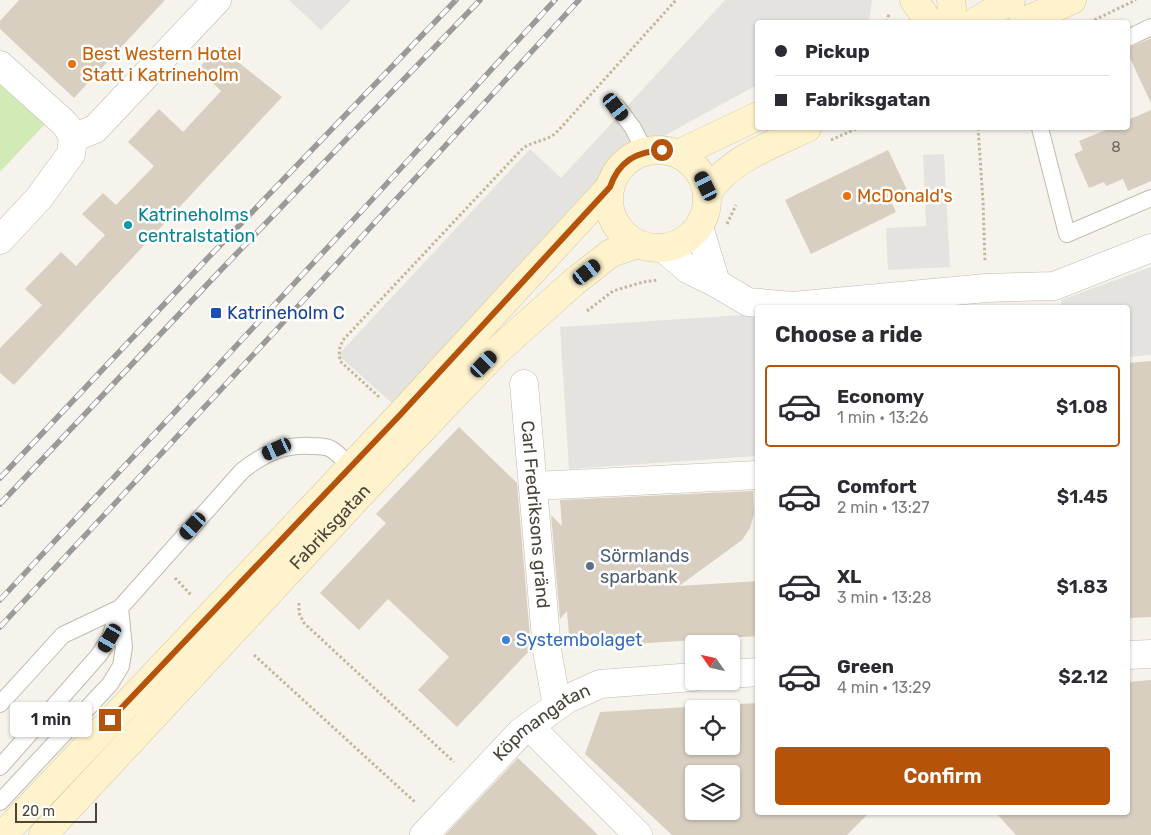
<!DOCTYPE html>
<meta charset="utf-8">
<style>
body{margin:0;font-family:Rubik,sans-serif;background:#f7f7f7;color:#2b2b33;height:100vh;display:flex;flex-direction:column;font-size:19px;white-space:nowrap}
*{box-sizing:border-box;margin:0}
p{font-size:16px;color:#7c7c81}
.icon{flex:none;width:28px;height:28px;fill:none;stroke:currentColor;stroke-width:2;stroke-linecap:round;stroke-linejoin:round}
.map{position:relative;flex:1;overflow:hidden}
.drawer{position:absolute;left:755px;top:305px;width:375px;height:510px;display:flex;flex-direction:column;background:#fff;border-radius:5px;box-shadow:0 1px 4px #0004}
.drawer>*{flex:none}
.top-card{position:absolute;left:755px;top:20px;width:375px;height:110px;border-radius:5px;box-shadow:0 1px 4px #0004;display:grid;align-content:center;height:110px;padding:0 20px;background:#fff}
.needle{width:32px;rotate:304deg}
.buttons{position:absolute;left:685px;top:635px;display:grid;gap:10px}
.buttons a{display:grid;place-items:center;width:55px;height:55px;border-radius:5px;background:#fff;box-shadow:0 1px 4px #0004;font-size:25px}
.scale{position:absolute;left:15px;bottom:12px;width:82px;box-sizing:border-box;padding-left:5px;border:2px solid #4b4439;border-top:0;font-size:14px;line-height:18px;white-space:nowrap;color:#4b4439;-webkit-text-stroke:4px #fff;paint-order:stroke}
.end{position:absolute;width:22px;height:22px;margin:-11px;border:6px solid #b45309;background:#fff;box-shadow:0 0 0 2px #fff}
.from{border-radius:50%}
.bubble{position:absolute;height:35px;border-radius:5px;background:#fff;box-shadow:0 1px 4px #0004;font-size:16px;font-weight:600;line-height:35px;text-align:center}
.car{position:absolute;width:15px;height:30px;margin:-15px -8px;border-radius:6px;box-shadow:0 0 4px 1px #0007;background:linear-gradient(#222 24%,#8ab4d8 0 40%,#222 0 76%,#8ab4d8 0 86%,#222 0)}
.top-card b{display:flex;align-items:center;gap:18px;height:48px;font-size:19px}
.top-card b+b{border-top:1px solid #e1e1e2}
.top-card i{width:12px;height:12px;background:#2b2b33}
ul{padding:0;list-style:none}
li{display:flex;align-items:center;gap:15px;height:82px;margin:0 10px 8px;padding:0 10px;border:2px solid transparent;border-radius:5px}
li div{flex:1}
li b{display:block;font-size:19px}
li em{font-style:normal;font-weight:600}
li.selected{border-color:#b45309}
li>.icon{width:45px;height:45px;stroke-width:1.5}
h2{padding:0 20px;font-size:22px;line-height:60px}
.button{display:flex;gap:10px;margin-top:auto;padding:10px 20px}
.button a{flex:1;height:58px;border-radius:5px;background:#b45309;color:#fff;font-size:20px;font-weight:600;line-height:58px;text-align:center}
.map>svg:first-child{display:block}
.green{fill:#d2eab5}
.parking{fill:#e5e3e0}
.building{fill:#d8cfc1;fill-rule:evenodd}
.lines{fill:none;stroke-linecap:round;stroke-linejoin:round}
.lane-casing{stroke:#c2bbae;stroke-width:18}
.street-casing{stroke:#c2bbae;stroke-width:29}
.secondary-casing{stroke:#d6c79b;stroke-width:29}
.path{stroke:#c4b79f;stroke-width:3;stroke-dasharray:2.5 2.5;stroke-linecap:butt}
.lane{stroke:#fff;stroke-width:16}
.street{stroke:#fff;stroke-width:28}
.secondary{stroke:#fff3cd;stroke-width:28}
.rail-casing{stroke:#9a9a9a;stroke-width:5.5}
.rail{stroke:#fff;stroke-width:4;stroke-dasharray:11;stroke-linecap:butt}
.route{stroke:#b45309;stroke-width:6}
.food-dot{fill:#e8710a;stroke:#fff;stroke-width:2}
.culture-dot{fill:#0f9aa8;stroke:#fff;stroke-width:2}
.transit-dot{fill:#1a4fb4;stroke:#fff;stroke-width:2}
.service-dot{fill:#5c6f8a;stroke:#fff;stroke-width:2}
.shop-dot{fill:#3f7fe0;stroke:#fff;stroke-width:2}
.labels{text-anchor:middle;stroke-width:5;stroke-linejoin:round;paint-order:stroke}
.number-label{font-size:15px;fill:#6e675b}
.food-label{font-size:18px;fill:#c56008;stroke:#fff;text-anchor:start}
.culture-label{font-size:18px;fill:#0d838f;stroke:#fff;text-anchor:start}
.transit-label{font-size:18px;fill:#164399;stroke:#fff;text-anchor:start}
.street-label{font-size:18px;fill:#4b4439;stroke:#fff}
.service-label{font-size:18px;fill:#4e5e75;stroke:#fff;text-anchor:start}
.shop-label{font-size:18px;fill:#366cbe;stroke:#fff;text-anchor:start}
</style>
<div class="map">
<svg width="1151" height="835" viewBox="0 0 1151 835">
<rect width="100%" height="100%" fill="#f6f3ec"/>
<!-- green -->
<path class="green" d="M0,81L45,124L0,172Z"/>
<!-- parking -->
<path class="parking" d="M289,0H351L321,30Z
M725,0H872L869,22H758L757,85L622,159L392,403L338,355L530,149L561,178Z
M944,154L950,267L888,270L886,228L926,226L923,155Z
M1151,267V355L1128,357V308L1061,307V300Z
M757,314V456L569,469L560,327Z"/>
<!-- building -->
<path class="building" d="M19,0H165L74,98L0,29V21Z
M1151,38V103L1128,54V48Z
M219,47L282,97L14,385L0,373V348L42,305L25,289L61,252L76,266L105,235L82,214L103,193L116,205L154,166L128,142L159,109L183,132L221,91L198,69Z
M1151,110V181L1128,191L1123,179L1106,186L1104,182L1089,188L1074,154L1083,150L1079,141L1111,128H1128V120Z
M888,150L908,192L891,201L896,212L811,254L785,200Z
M1151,361V617L1128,618V363Z
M459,427L517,483L531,649L457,727L418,690L449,657L388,599L359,630L320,593L386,523L376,514Z
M753,491L754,514L750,528L742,540L679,586L758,581V636L570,648L567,611L560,619L551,515L562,526L560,500Z
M1151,680V835H1016L995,812H1128V682Z
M758,703V812H870L847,835H672L585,754L600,712ZM694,709H731V746H694ZM694,774H731V811H694Z
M518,758L598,835H445Z"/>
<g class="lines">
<!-- lane casing -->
<g class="lane-casing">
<path id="lane" d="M1128,38L1151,27
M617,107L633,128L645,152
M1040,128L1067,234L1151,198
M0,704L63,635L120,608L242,471C263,454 284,444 312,446C318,446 326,446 331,449C338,453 345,461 351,467
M0,767L99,655L110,638L118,612
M0,802L110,684L121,666L124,647L120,608"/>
</g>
<!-- street casing -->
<g class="street-casing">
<g id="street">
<path d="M0,65L64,123L68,128L73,138L71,154L39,198L0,240"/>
<path d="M73,138L95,129L217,0"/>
<path d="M699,227L716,283"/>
<path d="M663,248L689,270L716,283L748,302L793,306L986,288L1054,286L1151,248"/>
<path id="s1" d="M524,384L547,650L557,706"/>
<path d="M533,486L758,475"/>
<path d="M1128,655L1151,654"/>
<path d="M731,674L758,672"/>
<path d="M529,726L638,835"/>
<path id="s2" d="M424,835L521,732L567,699L600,684L694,677"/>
</g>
</g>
<!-- secondary casing -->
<g class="secondary-casing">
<g id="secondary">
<path d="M914,0L929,22"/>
<path d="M950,22L952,8L951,0"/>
<path d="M975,22L1011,0"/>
<path d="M1023,22L1072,0"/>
<circle cx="658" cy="199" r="49"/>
<path d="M678,154L758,116"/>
<path d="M707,194C726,161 773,144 807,128"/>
<path d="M3,835L400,415L610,187"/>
<path id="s3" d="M43,835L370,484L497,351L574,282L611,253L638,244"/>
</g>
</g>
<!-- path -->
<path class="path" d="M887,22L889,13
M1090,22L1136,0
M978,128L983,201L985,262
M831,140L858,128
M727,224L736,205
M587,311L613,291L643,282L658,280
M379,397L340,361L339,350L343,340L523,148C534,141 546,141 556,133L676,0
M175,578L191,595
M299,603V613L304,623L454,762
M254,655L416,803"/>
<!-- lane -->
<use href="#lane" class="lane"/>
<!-- street -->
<use href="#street" class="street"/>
<!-- secondary -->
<use href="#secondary" class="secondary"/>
<!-- rail casing -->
<g class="rail-casing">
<path id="rail" d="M0,478L205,261L456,0
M0,504L218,273L480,0
M0,600L369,203L555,0
M0,627L279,327L579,0"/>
</g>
<!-- rail -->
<use href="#rail" class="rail"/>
</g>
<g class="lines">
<!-- route -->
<path class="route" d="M110,720L400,415L610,187C619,161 636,152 662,150"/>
</g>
<!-- markers -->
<g class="food-dot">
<circle cx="72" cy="64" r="5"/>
<circle cx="847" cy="196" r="5"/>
</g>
<circle class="culture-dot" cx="128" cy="225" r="5"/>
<rect class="transit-dot" x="210" y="307" width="12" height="12" rx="2.5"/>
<circle class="service-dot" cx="590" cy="566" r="5"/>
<circle class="shop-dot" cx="506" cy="640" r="5"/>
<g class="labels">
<!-- number labels -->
<g class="number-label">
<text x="1116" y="152">8</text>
</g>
<!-- food labels -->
<g class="food-label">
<text x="82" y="60">Best Western Hotel<tspan x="82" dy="21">Statt i Katrineholm</tspan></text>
<text x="857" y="202">McDonald's</text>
</g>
<!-- culture labels -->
<g class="culture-label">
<text x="138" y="221">Katrineholms<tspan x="138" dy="21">centralstation</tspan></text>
</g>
<!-- transit labels -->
<g class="transit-label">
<text x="227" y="319">Katrineholm C</text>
</g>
<!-- street labels -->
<g class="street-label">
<text dy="6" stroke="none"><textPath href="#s1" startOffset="131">Carl Fredriksons gränd</textPath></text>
<text dy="6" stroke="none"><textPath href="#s3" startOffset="421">Fabriksgatan</textPath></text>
<text dy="6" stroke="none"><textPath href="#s2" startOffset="164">Köpmangatan</textPath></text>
</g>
<!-- service labels -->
<g class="service-label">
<text x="600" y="562">Sörmlands<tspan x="600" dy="21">sparbank</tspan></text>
</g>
<!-- shop labels -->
<g class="shop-label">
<text x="516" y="646">Systembolaget</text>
</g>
</g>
</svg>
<div class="buttons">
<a><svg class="needle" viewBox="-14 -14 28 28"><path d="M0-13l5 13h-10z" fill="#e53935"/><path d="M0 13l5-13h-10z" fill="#7c7c81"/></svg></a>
<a><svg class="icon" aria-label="locate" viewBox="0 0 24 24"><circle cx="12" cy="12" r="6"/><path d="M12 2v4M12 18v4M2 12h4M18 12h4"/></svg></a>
<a><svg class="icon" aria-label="layers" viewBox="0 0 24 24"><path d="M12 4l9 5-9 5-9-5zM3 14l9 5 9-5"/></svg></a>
</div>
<div class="scale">20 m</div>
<i class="end from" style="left:662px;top:150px"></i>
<i class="end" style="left:110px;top:720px"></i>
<div class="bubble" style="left:10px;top:702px;width:82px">1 min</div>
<i class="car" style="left:616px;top:107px;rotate:142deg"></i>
<i class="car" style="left:706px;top:186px;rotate:334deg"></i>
<i class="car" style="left:587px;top:272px;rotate:52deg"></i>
<i class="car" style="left:484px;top:364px;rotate:44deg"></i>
<i class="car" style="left:277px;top:449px;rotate:245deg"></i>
<i class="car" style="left:193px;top:526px;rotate:222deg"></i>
<i class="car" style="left:110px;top:638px;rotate:210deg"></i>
<div class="top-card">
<b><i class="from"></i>Pickup</b>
<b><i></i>Fabriksgatan</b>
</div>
<section class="drawer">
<h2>Choose a ride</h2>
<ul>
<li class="selected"><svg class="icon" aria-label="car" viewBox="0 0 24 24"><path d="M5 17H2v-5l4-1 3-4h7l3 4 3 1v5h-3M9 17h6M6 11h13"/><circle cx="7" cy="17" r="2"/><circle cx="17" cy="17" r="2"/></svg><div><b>Economy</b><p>1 min · 13:26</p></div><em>$1.08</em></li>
<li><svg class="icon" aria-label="car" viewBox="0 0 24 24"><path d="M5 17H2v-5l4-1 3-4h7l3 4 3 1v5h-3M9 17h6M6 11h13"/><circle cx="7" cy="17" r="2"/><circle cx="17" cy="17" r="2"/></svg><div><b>Comfort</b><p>2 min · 13:27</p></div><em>$1.45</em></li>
<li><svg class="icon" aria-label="car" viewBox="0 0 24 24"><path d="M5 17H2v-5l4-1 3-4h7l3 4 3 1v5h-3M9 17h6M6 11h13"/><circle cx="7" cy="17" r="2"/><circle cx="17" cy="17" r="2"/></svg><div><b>XL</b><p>3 min · 13:28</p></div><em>$1.83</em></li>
<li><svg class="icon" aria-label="car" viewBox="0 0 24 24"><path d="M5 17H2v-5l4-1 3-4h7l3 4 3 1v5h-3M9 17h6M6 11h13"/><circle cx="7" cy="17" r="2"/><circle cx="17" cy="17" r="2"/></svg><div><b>Green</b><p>4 min · 13:29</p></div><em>$2.12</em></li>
</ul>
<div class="button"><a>Confirm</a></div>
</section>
</div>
